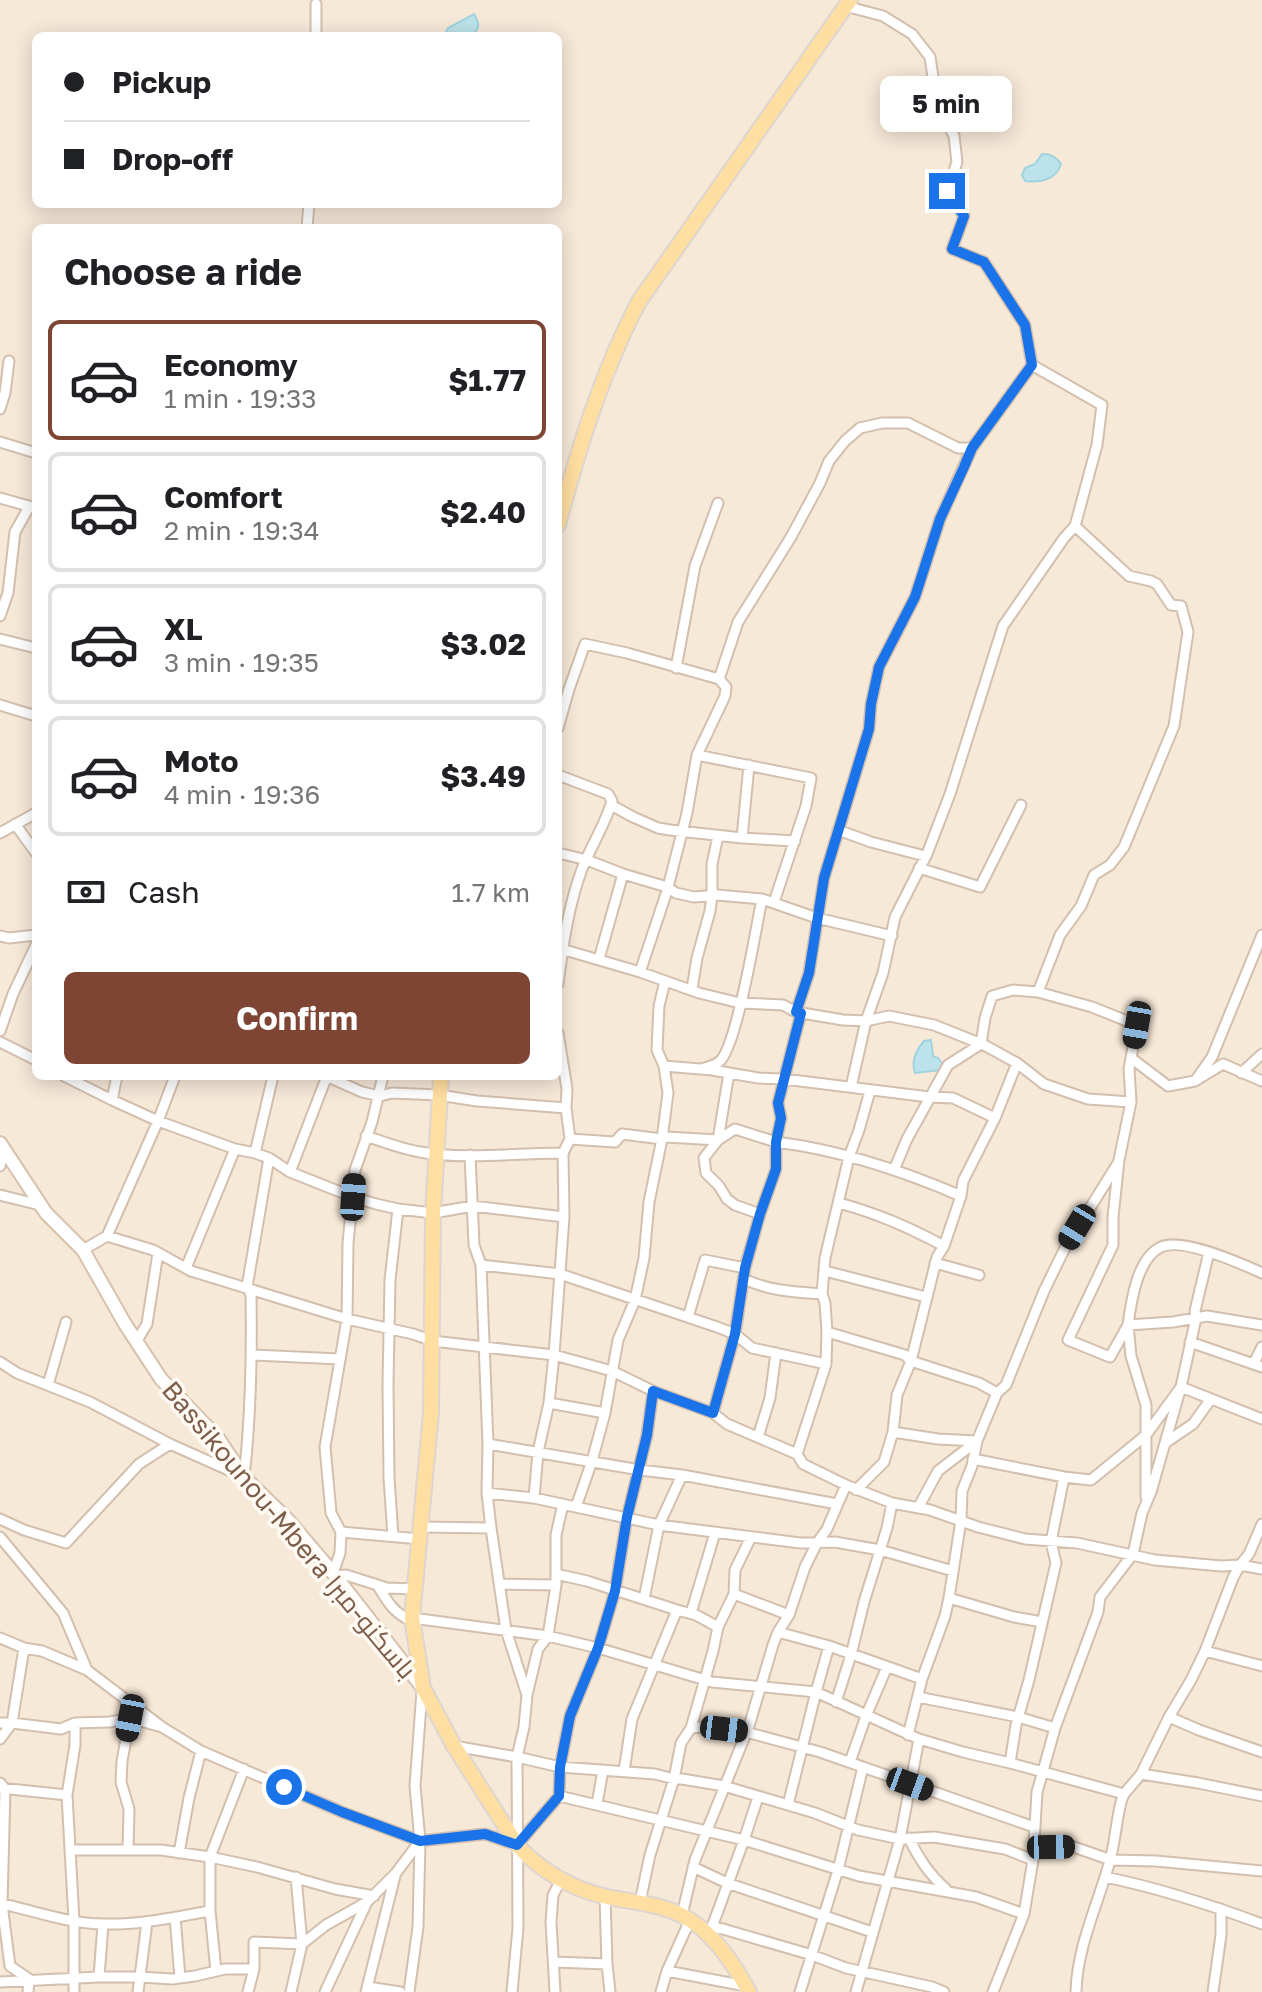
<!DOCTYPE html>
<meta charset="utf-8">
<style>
body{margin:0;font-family:"Golos Text",Cairo,sans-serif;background:#f6f6f6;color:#202124;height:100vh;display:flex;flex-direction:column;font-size:30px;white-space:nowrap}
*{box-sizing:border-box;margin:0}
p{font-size:26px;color:#757577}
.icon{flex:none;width:44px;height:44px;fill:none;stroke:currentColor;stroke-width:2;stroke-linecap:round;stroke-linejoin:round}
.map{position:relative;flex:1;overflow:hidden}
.panel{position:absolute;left:32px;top:224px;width:530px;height:856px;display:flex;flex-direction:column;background:#fff;border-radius:12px;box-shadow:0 4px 20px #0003}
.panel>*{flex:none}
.banner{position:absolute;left:32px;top:32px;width:530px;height:176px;border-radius:12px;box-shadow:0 4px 20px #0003;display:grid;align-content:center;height:176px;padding:0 32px;background:#fff}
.end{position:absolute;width:36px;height:36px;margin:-18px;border:10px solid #1a73e8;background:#fff;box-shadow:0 0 0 4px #fff}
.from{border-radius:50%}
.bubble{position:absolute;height:56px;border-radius:12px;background:#fff;box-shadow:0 4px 20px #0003;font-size:26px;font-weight:700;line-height:56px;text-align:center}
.car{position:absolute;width:24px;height:48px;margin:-24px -12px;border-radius:10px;box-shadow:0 0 6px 2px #0007;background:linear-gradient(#222 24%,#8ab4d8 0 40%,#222 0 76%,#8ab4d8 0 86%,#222 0)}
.banner b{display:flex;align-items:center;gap:28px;height:76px;font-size:30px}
.banner b+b{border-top:2px solid #e0e0e0}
.banner i{width:20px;height:20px;background:#202124}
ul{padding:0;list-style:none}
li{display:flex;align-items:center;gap:24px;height:120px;margin:0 16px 12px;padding:0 16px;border:4px solid #e0e0e0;border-radius:12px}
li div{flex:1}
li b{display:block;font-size:30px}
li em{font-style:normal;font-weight:700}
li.selected{border-color:#7e4534}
li>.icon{width:72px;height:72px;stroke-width:1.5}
h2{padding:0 32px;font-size:36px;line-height:96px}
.pay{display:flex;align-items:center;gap:20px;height:88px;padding:0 32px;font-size:30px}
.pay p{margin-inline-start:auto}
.action{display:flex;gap:16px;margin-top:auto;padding:16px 32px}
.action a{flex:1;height:92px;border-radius:12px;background:#7e4534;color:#fff;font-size:32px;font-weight:700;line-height:92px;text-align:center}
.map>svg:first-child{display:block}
.residential{fill:#f7e9d8;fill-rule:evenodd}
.water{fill:#bce3eb;stroke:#a1d3dd;stroke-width:2}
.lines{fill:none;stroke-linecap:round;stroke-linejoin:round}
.street-casing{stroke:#d3bfae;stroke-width:13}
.secondary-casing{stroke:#d8c1ad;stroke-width:16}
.primary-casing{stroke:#ddd5d0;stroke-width:18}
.street{stroke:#fff;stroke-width:9}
.secondary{stroke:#fff;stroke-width:12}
.primary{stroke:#ffdea1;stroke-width:14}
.route{stroke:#1a73e8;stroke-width:10}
.labels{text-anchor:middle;stroke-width:7;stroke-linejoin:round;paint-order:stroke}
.street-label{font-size:26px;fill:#7d5d4a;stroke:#fffaf3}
</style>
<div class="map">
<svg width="1262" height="1992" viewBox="0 0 1262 1992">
<rect width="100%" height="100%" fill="#fef7eb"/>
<!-- residential -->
<path class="residential" d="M0,0H1262V1992H0ZM36,36H558V204H36ZM36,228H558V1076H36Z"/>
<!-- water -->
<path class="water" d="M474,14L478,22V28L472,36H444L448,28Z
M1042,154C1051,154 1056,157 1061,164C1056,180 1040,183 1025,181L1022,175L1025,168L1035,164Z
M931,1040L933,1056L938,1058L944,1066L941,1070L915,1073C911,1061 916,1050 924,1041Z"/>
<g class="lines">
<!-- street casing -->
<g class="street-casing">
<path id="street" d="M316,4V36
M845,6L883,16L912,34L930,57L937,104L954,136L957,162L947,191L964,216L952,249L984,262L1025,325L1032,365L1102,405L1097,445L1075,526L1129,576L1151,581L1157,584L1171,605L1181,606L1188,632L1174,726L1124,847L1110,865L1094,875L1081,906L1060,935L1038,992L1013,990L992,996L985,1018L981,1044L948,1065L907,1139L894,1170
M307,228L309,204
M0,409L5,393L9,361
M0,442L36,453
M0,498L36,508
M0,616L8,593L15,532L29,507
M0,639L36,648
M676,668L695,566L718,503
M0,705L36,716
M558,728L569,689L585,644L627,653L719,679
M697,755L811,778L806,806L774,902
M558,775L608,794L612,801C605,825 591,846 582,869C568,907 563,945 558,984
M611,805L633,817L658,828L670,830L742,838L795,841
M15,824L36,853
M838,830L871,842L925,856
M0,833L36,813
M742,838L749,765
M558,853L587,860L623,874L667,887L676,893L694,897L717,895L762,899L817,918L892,936
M919,868L980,887L1021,805
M0,936L9,938L36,935
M558,948L640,972L699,993L740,1003L783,1005L796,1012L843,1020L866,1021L889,1016L934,1025L984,1045L1017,1063L1044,1084L1088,1099L1131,1102
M599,959L623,874
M640,972L667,891L687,813L697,755L725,696L726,687L719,679L738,622L791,537L820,483L829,461L845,441L860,428L882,423H908L958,448H972
M692,989L697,958L710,911L712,896V864L718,836
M1038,992L1092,1007L1137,1025L1129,1069L1131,1102L1119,1160L1113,1217V1245L1068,1340L1110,1357L1128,1325L1131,1356L1146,1405V1497
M796,1012L809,973L824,878L869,729L871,704L879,667L915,597L940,519L972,448L1032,365
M801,1013L778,1103L781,1118L776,1142C841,1150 901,1170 961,1196
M0,1031L13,994L36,945
M0,1042L36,1060
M1131,1058L1168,1086L1195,1081L1223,1064L1262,1081
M664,1066L712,1070L758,1078L784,1079L929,1097L953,1098L995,1118
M702,1069C707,1067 715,1065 719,1062C737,1048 756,927 762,899
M729,1073L718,1140L704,1158L706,1173L719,1186L727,1199L735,1205L760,1214
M1241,1073L1262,1054
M64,1076L112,1100
M175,1076L158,1121L235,1149L255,1153L269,1158L290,1172L353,1197L376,1204L398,1209L433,1213L473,1206L564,1217
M326,1076L362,1092L380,1096L392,1093L439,1095L477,1101L566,1108
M1195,1081L1212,1057L1262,935
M851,1087L866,1021L883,973L895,917L927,854L950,794L1003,626L1064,538L1075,526
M366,1136C384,1142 401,1149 420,1152C463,1160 519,1153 563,1153
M570,1139L615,1142L622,1134L662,1139L666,1137L718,1140L735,1129L776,1142V1169L760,1214L745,1268L735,1334L713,1413
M255,1153L273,1076
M470,1155L474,1245L481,1265L488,1444L487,1493L491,1528L506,1630L527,1695
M0,1166L5,1149
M290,1172L327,1076
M0,1195L40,1205
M839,1203C879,1214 908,1227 944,1246
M107,1236L158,1121L112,1100L117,1076
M83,1250L107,1236L153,1250L191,1271L347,1319L413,1334L433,1341L554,1355L612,1371L653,1391L713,1413L727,1424L797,1454L803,1464L846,1485L892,1503L930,1510L978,1527L1025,1539L1077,1543L1155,1560L1221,1566L1240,1565L1262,1569
M935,1263L979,1275
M481,1265L560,1274L717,1327L735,1334L752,1348L826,1364
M186,1268L235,1149
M825,1271L926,1297
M1262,1273C1240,1263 1182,1237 1161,1247C1137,1258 1131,1302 1128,1325L1173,1322L1207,1316L1262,1325
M744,1279C769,1291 795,1292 822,1294
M688,1317L705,1260L745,1268
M827,1332L905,1355L911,1361L979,1383L997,1393
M136,1342L147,1324L158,1253
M1190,1342L1262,1367
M252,1355L340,1359
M0,1362L17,1373L90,1402L170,1444L244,1477C251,1416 252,1356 251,1295L247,1287L269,1158
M1254,1363L1262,1347
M48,1385L66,1322
M549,1403L605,1413
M893,1432L938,1439L977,1441
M758,1437L770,1398L776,1353
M1165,1443L1193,1424L1211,1399
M488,1444L640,1470L682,1475L837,1504
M797,1454L826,1364L827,1332L825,1303L822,1294L825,1258L849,1157L859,1130L870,1091
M973,1459L1064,1477L1091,1480L1146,1435L1181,1387L1262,1419
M1064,1477L1051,1542L1056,1563L1029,1680L1016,1725L1010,1763L1124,1794
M856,1490L884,1462L893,1432L897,1395L911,1361L937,1257L944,1246L961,1196L963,1181L995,1118L1017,1063
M487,1493L534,1498L659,1525L800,1543L835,1542L880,1550L953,1571
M534,1498L538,1452L549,1403L554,1355L564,1217L563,1153L570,1139L566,1108L567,1089L558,1033
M576,1507L592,1461L605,1413L618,1340L635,1300L644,1258L649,1202L662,1139L668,1093L664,1066L657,1050L659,1006L665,981
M918,1508L938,1471L977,1441
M0,1519L24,1530L66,1543L139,1464L170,1444
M420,1527L491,1528
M341,1532L420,1539
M393,1536L389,1478L388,1384L390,1280L398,1209
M0,1537L63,1613L87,1670L162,1727L201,1751L342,1812L420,1841L485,1834L517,1845L559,1796L560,1767L570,1716L598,1648L615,1591L627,1517L647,1435L653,1391
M333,1573L340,1553L341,1532L331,1513L325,1447L347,1319L348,1243L355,1170L372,1122L383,1076
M556,1574L587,1581L677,1610L696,1615L718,1627
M335,1576L346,1575L387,1588L415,1589
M499,1584L556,1585
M378,1586C389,1604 393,1612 413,1622
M734,1594L789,1615
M949,1598L1014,1617L1042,1622
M644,1599L659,1525L682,1475
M691,1613L715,1533
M412,1618L548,1636L598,1648L712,1682L816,1692L919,1739L963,1752L1010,1763
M778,1632L829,1646L922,1679
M0,1638L24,1648L42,1651L87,1670
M1205,1651L1262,1666
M918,1697L1018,1717L1055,1728
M836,1702L851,1655L864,1602L887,1528L892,1503
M1169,1717L1199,1730L1262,1752
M0,1723H12L61,1729L75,1723L110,1722L130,1718L158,1726
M691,1728L703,1727L746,1732L820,1752L1034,1827
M908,1735L922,1679L945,1616L949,1598L961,1520L962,1491L972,1466L977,1441L997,1393L1006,1385L1044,1291L1065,1248L1118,1163
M0,1739L12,1723L24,1648
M454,1746L517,1757L524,1727L527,1695L538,1649L548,1636L556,1585V1535L563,1504
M850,1762L866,1716L887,1667
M624,1771L632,1719L677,1610
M1141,1774L1198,1783L1262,1796
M0,1783L5,1789L2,1904L10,1966L29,1979L28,1992
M0,1788L67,1795
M559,1796L744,1840L859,1876L976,1897L1024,1914
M597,1804L603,1770
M788,1805L816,1692L829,1646
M909,1838C919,1859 929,1874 946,1889
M71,1850H161L210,1857L257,1867L335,1889L374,1896
M128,1850L129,1809L121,1782L122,1761L130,1718
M1033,1852L1051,1847L1071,1846L1111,1860L1156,1861L1262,1871
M179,1853L189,1798L201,1751
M693,1867L727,1883L872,1932
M1105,1877C1159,1888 1211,1905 1262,1924
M605,1896L607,1964L610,1992
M640,1902L650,1855L674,1779L681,1743L691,1728L713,1651L718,1627L734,1594L735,1570L751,1537
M0,1903C33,1911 71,1924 104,1924C140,1925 175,1917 210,1911
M682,1915L695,1860L749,1726L773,1645L778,1632L789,1615L805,1567L817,1543L827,1529L846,1485
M175,1917L180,1978
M712,1927L744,1840L758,1797
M705,1931L712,1927L723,1929L812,1955L846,1968L932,1987L944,1992
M554,1962L607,1964
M216,1971L210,1911V1857L244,1769
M667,1971L746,1986
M99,1977L103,1924
M0,1982L99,1977H140L172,1979L195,1976L225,1969H254V1942L302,1944L326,1925L367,1902L396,1873L420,1841
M368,1987L400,1992
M74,1992V1921L67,1795L75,1745V1723
M138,1992L147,1922
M248,1992L254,1969
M291,1992L302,1944L296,1877
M325,1992L367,1902
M366,1992L395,1876
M409,1992L418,1927L420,1841L415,1786L422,1691
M512,1992L518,1928L517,1757L560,1767L655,1774L674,1779H682L724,1786L815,1813L858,1830L900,1839L934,1837L1005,1849L1033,1860
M555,1992L551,1922L553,1895L561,1880
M661,1992L667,1971L690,1920
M800,1992L838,1870L863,1767
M856,1992L900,1839L919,1739
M993,1992L1024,1914L1033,1860L1037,1792L1043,1771L1055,1728L1098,1612L1100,1597L1133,1554L1142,1513L1151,1492L1181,1387L1196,1318L1195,1311L1209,1252
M1076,1992C1077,1948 1097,1906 1109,1864C1115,1844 1116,1822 1121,1802L1124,1794L1141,1774L1169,1717L1191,1680L1205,1651L1233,1578L1240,1565L1249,1554L1262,1524
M1213,1992L1221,1935V1909"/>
</g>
<!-- secondary casing -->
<g class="secondary-casing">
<path id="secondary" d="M0,1143L46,1213L83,1250L125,1324L161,1379L218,1438L244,1477L288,1520L333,1573L423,1688"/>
</g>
<!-- primary casing -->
<g class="primary-casing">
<path id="primary" d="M558,525C578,449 602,373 638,303L850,0
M441,1076L433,1213L431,1413L412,1618L423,1688L454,1746L517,1845C541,1871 572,1889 607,1897C633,1902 662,1904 685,1917C714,1933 734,1964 749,1992"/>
</g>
<!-- street -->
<use href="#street" class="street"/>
<!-- secondary -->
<use href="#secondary" class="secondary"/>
<!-- primary -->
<use href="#primary" class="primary"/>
</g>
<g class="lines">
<!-- route -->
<path class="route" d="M284,1787L342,1812L420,1841L485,1834L517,1845L559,1796L560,1767L570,1716L598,1648L615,1591L627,1517L647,1435L653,1391L713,1413L735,1334L745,1268L760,1214L776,1169V1142L781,1118L778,1103L801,1013L796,1012L809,973L824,878L869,729L871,704L879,667L915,597L940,519L964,467L972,448L1032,365L1025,325L984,262L952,249L964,216L947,191"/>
</g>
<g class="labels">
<!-- street labels -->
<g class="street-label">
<text transform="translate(289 1530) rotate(50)" y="9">Bassikounou-Mbera باسكنو-مبرا</text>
</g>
</g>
</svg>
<i class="end from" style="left:284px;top:1787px"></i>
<i class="end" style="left:947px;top:191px"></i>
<div class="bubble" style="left:880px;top:76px;width:132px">5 min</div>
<i class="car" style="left:1137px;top:1025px;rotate:190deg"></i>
<i class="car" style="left:353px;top:1197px;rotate:4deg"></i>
<i class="car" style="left:1077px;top:1227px;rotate:211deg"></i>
<i class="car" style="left:130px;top:1718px;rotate:191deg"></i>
<i class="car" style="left:724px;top:1729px;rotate:97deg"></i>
<i class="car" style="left:910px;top:1784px;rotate:110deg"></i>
<i class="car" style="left:1051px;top:1847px;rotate:89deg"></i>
<div class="banner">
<b><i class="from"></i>Pickup</b>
<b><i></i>Drop-off</b>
</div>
<section class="panel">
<h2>Choose a ride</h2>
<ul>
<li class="selected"><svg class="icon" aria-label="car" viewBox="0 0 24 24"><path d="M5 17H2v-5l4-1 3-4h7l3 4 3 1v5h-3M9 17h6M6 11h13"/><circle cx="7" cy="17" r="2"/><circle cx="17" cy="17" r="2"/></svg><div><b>Economy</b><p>1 min · 19:33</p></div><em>$1.77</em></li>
<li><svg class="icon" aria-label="car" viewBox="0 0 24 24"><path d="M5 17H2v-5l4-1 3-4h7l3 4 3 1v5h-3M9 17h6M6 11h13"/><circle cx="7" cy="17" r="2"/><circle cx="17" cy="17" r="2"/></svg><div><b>Comfort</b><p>2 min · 19:34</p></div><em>$2.40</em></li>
<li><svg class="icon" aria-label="car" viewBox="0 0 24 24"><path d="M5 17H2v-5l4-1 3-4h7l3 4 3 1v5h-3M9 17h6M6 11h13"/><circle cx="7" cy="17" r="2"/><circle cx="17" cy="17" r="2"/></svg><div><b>XL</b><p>3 min · 19:35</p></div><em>$3.02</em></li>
<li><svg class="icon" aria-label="car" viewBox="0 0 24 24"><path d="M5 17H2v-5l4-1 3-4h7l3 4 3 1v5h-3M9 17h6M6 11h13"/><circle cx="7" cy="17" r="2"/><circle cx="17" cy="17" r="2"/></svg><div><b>Moto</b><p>4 min · 19:36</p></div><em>$3.49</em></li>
</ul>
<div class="pay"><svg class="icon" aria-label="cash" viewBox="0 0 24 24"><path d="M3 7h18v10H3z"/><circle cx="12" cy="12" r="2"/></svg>Cash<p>1.7 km</p></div>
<div class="action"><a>Confirm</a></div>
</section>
</div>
